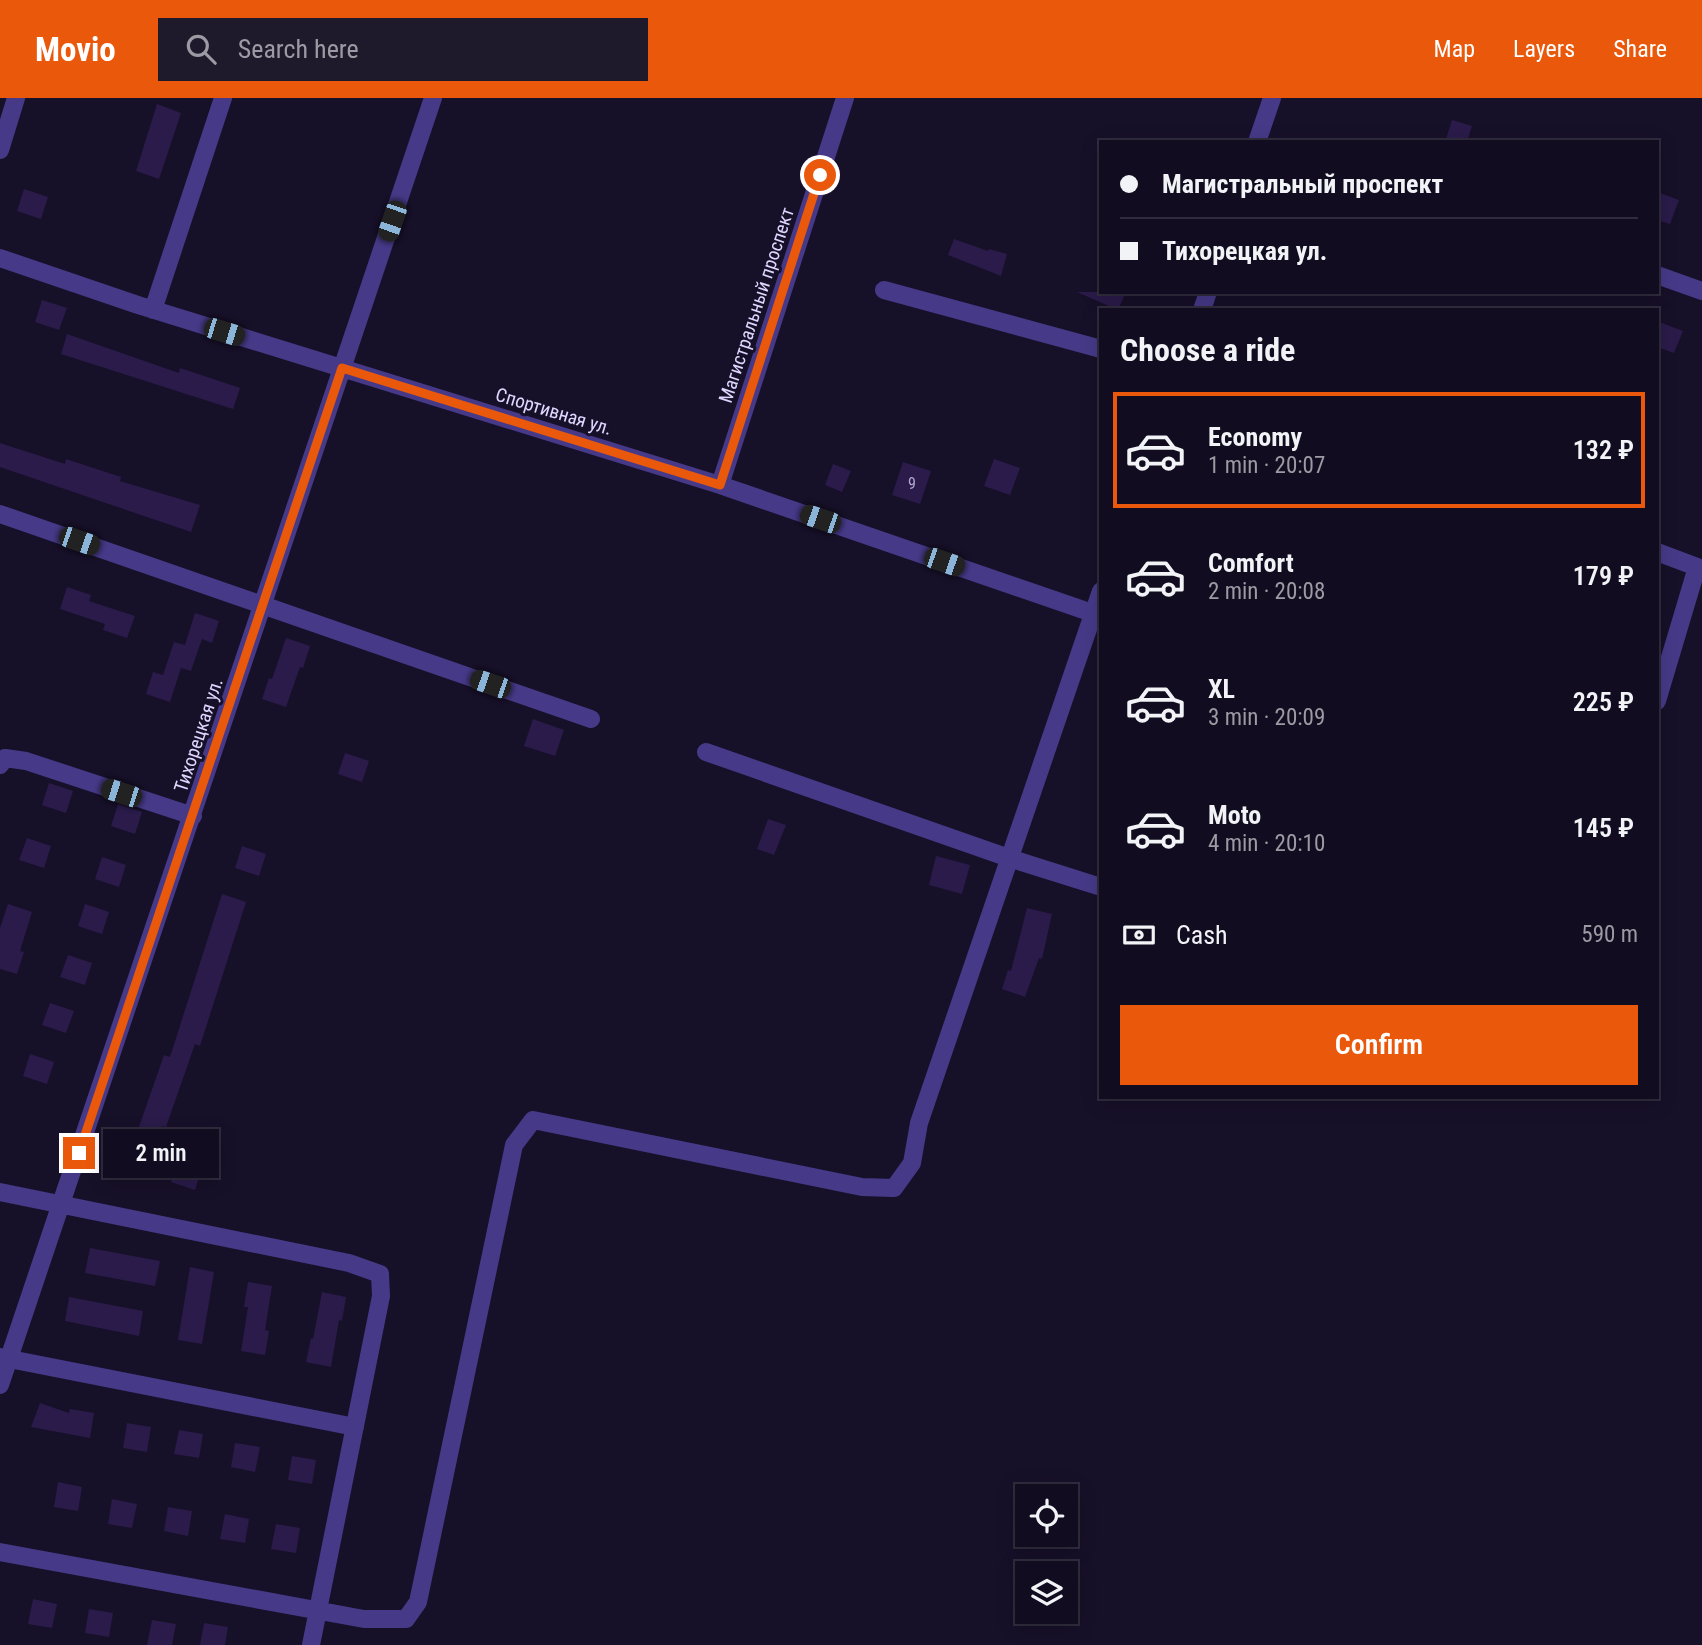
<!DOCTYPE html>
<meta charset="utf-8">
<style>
body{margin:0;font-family:"Roboto Condensed",sans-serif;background:#1e1a2c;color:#f1f3f6;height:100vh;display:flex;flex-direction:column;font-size:26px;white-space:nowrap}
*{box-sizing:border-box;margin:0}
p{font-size:23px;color:#9c9ba4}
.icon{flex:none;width:38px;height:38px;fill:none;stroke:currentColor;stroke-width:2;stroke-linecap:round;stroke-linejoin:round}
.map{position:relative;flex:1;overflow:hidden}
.details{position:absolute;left:1099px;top:210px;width:560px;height:791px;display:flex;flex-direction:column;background:#110c1f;border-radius:0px;box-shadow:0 4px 18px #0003,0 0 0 2px #302c3d}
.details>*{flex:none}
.banner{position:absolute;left:1099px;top:42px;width:560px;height:154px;border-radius:0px;box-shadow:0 4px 18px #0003,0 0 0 2px #302c3d;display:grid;align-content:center;height:154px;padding:0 21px;background:#110c1f}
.tools{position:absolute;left:1015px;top:1386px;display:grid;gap:14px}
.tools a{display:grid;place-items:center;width:63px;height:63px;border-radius:0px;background:#110c1f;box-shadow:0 4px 18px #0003,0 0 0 2px #302c3d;font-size:35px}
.end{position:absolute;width:32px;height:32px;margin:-16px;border:9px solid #ea580c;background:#fff;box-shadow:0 0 0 4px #fff}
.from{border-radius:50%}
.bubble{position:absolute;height:49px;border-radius:0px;background:#110c1f;box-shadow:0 4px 18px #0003,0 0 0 2px #302c3d;font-size:23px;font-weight:600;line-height:49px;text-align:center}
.car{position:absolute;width:21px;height:42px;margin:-21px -10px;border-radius:9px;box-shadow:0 0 5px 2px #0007;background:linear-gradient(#222 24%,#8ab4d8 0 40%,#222 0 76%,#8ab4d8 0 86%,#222 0)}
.banner b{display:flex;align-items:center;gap:24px;height:66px;font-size:26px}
.banner b+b{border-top:2px solid #302c3d}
.banner i{width:18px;height:18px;background:#f1f3f6}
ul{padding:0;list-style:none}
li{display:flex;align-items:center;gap:21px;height:116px;margin:0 14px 10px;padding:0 7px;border:4px solid transparent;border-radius:0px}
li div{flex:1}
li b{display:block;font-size:26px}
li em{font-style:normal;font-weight:600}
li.selected{border-color:#ea580c}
li>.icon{width:63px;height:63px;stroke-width:1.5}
h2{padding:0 21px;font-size:32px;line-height:84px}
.pay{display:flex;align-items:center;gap:18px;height:77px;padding:0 21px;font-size:26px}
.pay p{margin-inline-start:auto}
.button{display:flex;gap:14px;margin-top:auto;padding:14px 21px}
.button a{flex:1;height:80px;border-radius:0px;background:#ea580c;color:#fff;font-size:28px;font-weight:600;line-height:80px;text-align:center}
header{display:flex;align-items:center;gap:42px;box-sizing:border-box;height:98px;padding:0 35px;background:#ea580c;color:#fff}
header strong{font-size:33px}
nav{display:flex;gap:38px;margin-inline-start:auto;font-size:24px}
.search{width:490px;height:63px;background:#1e1a2c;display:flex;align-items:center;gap:18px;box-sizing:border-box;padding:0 24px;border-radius:0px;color:#9c9ba4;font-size:26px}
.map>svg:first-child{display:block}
.building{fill:#2a1b4a}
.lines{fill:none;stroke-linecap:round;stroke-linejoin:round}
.minor{stroke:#463a88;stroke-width:18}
.route{stroke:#ea580c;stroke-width:9}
.labels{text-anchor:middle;stroke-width:6;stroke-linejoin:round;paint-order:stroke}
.number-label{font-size:16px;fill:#b2a8d2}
.street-label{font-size:19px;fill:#e0d7ff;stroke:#171029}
</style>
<header>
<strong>Movio</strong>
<div class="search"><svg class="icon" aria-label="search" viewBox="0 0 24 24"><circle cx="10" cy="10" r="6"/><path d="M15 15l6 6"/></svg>Search here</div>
<nav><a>Map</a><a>Layers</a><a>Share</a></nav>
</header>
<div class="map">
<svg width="1702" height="1547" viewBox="0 0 1702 1547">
<rect width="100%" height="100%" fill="#171029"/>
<!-- building -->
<path class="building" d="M157,6L181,15L159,81L136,73Z
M1452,22L1472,28L1467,44H1445Z
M24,91L48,99L41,121L17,113Z
M1657,94L1679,102L1670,126L1657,122Z
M954,141L988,153L989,151L1007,156L1001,178L948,157Z
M1077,194H1126L1118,212Z
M42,202L67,210L59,232L35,224Z
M1657,223L1683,233L1674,255L1657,249Z
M67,236L179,275L180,270L240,290L233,311L61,256Z
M0,345L65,366L66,361L121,379L120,383L200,407L191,434L0,369Z
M994,361L1020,370L1010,397L984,388Z
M903,364L931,373L920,406L892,397Z
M833,366L851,373L842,394L825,387Z
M67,489L91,497L89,503L135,518L127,540L103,532L105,526L60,511Z
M195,515L219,523L212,545L202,541L191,573L181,570L170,604L146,596L153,574L163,577L174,544L185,547Z
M286,540L310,548L303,570L300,569L286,609L262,601L269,580L272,581Z
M533,621L564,632L555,658L524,648Z
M345,655L369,663L362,684L338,676Z
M49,685L73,693L66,715L42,707Z
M118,706L142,714L135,736L111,728Z
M768,721L786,727L774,757L757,751Z
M27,740L51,748L44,770L19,762Z
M242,748L266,756L259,778L235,770Z
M936,758L970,767L962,796L929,787Z
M102,759L126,767L119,789L95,781Z
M222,796L246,804L200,948L195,946L166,1029L162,1028L154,1054L202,1070L195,1092L171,1084L172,1080L124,1064L131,1042L134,1043L164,957L170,959Z
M8,806L32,814L20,853L24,854L17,876L0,871V830Z
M85,806L109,814L102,836L78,828Z
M1027,810L1052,816L1042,861L1039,860L1025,899L1002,891L1008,872L1011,873Z
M68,857L92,865L85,887L60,879Z
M50,905L74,913L66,935L42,927Z
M30,956L54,964L47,986L23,978Z
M90,1150L160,1163L155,1188L85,1175Z
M190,1169L214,1174L202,1246L178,1242Z
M248,1184L272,1188L265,1232L269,1233L265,1257L241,1253L248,1209H244Z
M322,1194L346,1199L342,1223L339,1222L331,1269L306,1264L311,1240L313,1241Z
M69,1199L143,1213L139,1238L65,1223Z
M40,1305L69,1315L70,1311L94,1315L90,1340L31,1329Z
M127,1325L151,1329L147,1354L123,1350Z
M179,1332L203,1336L199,1360L174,1356Z
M235,1345L260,1349L255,1374L231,1369Z
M292,1358L316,1362L312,1386L288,1382Z
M58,1384L82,1389L78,1413L54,1409Z
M112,1401L137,1406L132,1430L108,1426Z
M168,1409L192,1413L188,1438L164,1433Z
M225,1416L249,1421L245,1445L220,1441Z
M276,1426L300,1430L296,1455L271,1451Z
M33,1501L57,1506L52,1530L28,1526Z
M89,1511L113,1515L109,1539L85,1535Z
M152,1522L176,1526L172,1547H147Z
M204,1525L228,1529L225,1547H200Z"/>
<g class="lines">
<!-- minor -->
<path class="minor" d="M1257,44L1272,0
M0,52L16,0
M0,160L138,207L720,387L1101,518
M1657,177L1702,193
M884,192L1101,251
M153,212L223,0
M1202,212L1208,194
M720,387L845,0
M0,416L591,621
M1657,454L1697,469L1657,603
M706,654L1009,760L1101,789
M0,667L5,660L26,663L193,718
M0,1094L349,1165L380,1176L381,1198L311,1547
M0,1259L355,1329
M0,1287L433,0
M0,1454L364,1521H406L418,1504L514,1047L533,1022L862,1089L894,1090L912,1065L919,1025L1101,493"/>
</g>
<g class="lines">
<!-- route -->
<path class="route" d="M79,1055L342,270L720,387L820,77"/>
</g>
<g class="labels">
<!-- number labels -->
<g class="number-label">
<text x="912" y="391">9</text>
</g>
<!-- street labels -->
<g class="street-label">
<text transform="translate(756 207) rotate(-72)" y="7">Магистральный проспект</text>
<text transform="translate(554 313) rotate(17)" y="7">Спортивная ул.</text>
<text transform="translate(198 637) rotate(-72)" y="7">Тихорецкая ул.</text>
</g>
</g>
</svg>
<div class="tools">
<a><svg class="icon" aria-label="locate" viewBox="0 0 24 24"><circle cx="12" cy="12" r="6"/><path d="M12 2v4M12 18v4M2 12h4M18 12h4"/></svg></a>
<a><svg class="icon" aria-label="layers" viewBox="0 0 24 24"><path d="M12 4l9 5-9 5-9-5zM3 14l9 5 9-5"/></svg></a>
</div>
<i class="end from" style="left:820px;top:77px"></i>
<i class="end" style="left:79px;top:1055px"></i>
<div class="bubble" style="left:103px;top:1031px;width:116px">2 min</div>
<i class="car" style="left:392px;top:123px;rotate:199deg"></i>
<i class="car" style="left:224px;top:234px;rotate:107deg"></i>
<i class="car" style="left:820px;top:421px;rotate:289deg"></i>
<i class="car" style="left:79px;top:443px;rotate:109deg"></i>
<i class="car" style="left:944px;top:464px;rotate:109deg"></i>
<i class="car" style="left:490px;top:586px;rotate:289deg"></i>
<i class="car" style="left:121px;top:695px;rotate:288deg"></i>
<div class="banner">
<b><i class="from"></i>Магистральный проспект</b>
<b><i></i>Тихорецкая ул.</b>
</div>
<section class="details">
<h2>Choose a ride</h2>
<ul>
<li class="selected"><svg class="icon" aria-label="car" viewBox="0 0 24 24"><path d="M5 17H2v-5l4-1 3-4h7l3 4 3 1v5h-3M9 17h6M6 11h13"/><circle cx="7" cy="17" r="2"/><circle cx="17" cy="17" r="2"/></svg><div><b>Economy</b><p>1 min · 20:07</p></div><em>132 ₽</em></li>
<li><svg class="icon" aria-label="car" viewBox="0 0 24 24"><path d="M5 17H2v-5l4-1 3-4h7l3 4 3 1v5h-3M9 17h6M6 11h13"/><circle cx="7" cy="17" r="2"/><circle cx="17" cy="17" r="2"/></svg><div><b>Comfort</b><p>2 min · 20:08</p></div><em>179 ₽</em></li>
<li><svg class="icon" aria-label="car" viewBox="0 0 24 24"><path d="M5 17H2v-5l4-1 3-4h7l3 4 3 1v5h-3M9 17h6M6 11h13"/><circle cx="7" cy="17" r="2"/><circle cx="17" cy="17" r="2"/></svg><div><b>XL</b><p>3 min · 20:09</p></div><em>225 ₽</em></li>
<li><svg class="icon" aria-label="car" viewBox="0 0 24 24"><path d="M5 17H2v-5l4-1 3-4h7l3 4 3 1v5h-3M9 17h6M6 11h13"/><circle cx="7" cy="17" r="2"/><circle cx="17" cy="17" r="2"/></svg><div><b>Moto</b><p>4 min · 20:10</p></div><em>145 ₽</em></li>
</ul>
<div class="pay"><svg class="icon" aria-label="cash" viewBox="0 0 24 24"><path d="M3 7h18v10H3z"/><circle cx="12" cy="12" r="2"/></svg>Cash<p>590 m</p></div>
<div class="button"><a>Confirm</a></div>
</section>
</div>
